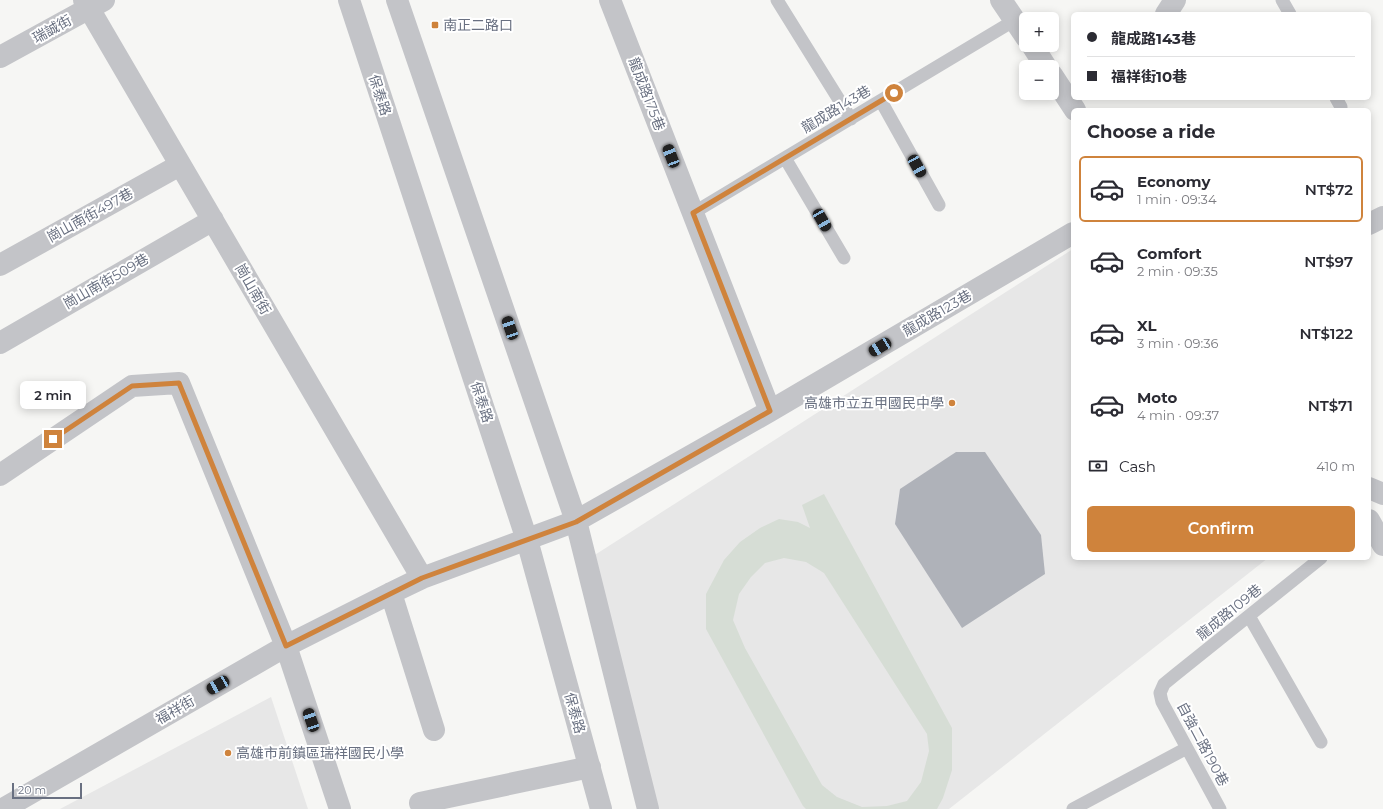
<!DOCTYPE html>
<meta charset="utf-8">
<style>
body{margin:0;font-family:Montserrat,"Noto Sans TC",sans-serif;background:#f7f7f7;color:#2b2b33;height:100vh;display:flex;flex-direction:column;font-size:15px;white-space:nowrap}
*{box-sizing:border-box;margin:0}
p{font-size:13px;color:#7c7c81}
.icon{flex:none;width:22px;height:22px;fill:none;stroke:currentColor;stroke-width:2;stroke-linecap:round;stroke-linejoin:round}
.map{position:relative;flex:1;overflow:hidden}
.panel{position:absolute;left:1071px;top:108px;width:300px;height:452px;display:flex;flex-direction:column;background:#fff;border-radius:6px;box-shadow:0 2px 10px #0003}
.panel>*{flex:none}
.banner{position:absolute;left:1071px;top:12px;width:300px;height:88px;border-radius:6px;box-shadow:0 2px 10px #0003;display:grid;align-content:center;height:88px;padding:0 16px;background:#fff}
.fabs{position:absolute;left:1019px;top:12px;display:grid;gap:8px}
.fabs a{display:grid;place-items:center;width:40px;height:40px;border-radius:6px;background:#fff;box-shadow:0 2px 10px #0003;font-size:20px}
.scale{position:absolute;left:12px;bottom:10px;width:70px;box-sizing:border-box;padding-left:4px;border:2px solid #697081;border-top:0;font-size:11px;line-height:14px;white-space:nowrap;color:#697081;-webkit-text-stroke:3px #fff;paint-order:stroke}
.end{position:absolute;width:18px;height:18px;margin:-9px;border:5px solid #cf833c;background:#fff;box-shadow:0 0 0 2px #fff}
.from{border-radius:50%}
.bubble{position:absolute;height:28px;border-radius:6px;background:#fff;box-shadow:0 2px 10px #0003;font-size:13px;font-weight:600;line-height:28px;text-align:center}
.car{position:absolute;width:12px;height:24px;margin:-12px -6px;border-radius:5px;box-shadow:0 0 3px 1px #0007;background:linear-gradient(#222 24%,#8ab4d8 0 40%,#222 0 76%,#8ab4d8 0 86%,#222 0)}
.banner b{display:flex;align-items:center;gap:14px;height:38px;font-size:15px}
.banner b+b{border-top:1px solid #e1e1e2}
.banner i{width:10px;height:10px;background:#2b2b33}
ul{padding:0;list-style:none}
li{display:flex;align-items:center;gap:12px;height:66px;margin:0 8px 6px;padding:0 8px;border:2px solid transparent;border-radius:6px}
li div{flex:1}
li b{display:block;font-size:15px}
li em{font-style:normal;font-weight:600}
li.selected{border-color:#cf833c}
li>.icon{width:36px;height:36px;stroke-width:1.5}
h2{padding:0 16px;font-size:18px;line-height:48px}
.pay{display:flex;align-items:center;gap:10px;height:44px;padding:0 16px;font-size:15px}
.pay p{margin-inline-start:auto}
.button{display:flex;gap:8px;margin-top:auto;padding:8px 16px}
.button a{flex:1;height:46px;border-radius:6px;background:#cf833c;color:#fff;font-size:16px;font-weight:600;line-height:46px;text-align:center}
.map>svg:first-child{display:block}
.built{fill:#e7e7e7}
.green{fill:#d6ddd5;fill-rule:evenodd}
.building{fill:#afb2b9}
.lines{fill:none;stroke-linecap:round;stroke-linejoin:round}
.service{stroke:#c3c4c8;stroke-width:13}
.minor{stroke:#c3c4c8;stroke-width:22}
.tertiary{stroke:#c3c4c8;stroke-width:22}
.route{stroke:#cf833c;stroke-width:5}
.poi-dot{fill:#cf833c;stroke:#fff;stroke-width:1.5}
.labels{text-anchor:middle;stroke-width:4;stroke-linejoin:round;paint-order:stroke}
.poi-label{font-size:14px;fill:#697081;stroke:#fff;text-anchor:start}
.street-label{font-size:14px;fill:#697081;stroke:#fff}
</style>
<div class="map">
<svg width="1383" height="809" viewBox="0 0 1383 809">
<rect width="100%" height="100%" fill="#f6f6f4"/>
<!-- built -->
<path class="built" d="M1073,249V558H1268L949,809H654L590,558Z
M271,697L308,809H60Z"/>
<!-- green -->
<path class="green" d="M824,494L952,728V770L943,798L937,809H806L803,806L706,629V594L724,560L740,542L760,528L779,519L798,522L810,528L802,505ZM784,558L806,562L824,573L927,734L929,751L921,782L907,801L887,806L862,807L837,797L822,785L745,648L733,620L739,594L751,577L765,563Z"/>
<!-- building -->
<path class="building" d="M956,452H985L1041,535L1045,574L962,628L895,524L900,489Z"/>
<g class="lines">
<!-- service -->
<path class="service" d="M777,0L851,119
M1282,0L1290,14
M1336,98L1341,107
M881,101L939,205
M785,158L844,258
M693,213L1015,20
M1249,616L1321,742
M1073,809L1187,748
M1220,809L1162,702L1160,693L1164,684L1175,675L1321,558"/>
<!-- minor -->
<path class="minor" d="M84,0L422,578
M610,0L770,411
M1001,0L1026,37
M1166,14L1175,0
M1032,45L1046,67
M0,57L104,0
M1052,75L1075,110
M1369,224L1383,217
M0,265L180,165
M0,343L213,220
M0,475L132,386L179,383L286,646L340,809
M1369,488L1383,494
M1369,520L1383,545
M391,593L434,730
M420,803L590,767
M3,809L286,646L391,593L422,578L576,521L770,411L1073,233"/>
<!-- tertiary -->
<path class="tertiary" d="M349,0L527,540L601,809
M397,0L576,521L648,809"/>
</g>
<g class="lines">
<!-- route -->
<path class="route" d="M53,439L132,386L179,383L286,646L422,578L576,522L770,411L693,213L894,93"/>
</g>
<!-- markers -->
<g class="poi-dot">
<rect x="431" y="21" width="8" height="8" rx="2"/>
<circle cx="952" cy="403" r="4"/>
<circle cx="228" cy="753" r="4"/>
</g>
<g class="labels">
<!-- poi labels -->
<g class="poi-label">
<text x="443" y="30">南正二路口</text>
<text x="944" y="408" text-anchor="end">高雄市立五甲國民中學</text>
<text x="236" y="758">高雄市前鎮區瑞祥國民小學</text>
</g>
<!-- street labels -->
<g class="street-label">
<text transform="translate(52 29) rotate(-29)" y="5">瑞誠街</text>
<text transform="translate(647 94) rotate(69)" y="5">龍成路175巷</text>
<text transform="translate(380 95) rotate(72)" y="5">保泰路</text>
<text transform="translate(836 109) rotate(-31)" y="5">龍成路143巷</text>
<text transform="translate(90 215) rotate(-29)" y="5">崗山南街497巷</text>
<text transform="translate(106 281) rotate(-30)" y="5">崗山南街509巷</text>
<text transform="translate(253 289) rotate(60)" y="5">崗山南街</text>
<text transform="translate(937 313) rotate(-30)" y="5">龍成路123巷</text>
<text transform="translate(482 402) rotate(72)" y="5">保泰路</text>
<text transform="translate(1229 612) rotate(-39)" y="5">龍成路109巷</text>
<text transform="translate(175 710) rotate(-30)" y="5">福祥街</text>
<text transform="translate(575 713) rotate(74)" y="5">保泰路</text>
<text transform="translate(1203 744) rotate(62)" y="5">自強二路190巷</text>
</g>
</g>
</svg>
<div class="fabs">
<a>+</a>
<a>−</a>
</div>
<div class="scale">20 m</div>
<i class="end from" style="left:894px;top:93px"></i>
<i class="end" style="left:53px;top:439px"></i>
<div class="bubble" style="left:20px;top:381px;width:66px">2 min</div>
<i class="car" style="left:671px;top:156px;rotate:339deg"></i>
<i class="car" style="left:917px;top:166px;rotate:151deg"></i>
<i class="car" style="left:822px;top:220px;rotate:150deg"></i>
<i class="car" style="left:510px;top:328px;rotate:341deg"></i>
<i class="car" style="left:880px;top:347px;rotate:239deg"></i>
<i class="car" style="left:218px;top:685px;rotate:240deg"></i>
<i class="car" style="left:311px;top:720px;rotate:341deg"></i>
<div class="banner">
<b><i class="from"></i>龍成路143巷</b>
<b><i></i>福祥街10巷</b>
</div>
<section class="panel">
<h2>Choose a ride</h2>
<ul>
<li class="selected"><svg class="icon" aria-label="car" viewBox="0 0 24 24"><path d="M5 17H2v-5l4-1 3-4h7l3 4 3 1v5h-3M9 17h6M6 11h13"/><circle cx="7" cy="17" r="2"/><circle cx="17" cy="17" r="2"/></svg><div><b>Economy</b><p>1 min · 09:34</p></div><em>NT$72</em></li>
<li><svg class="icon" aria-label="car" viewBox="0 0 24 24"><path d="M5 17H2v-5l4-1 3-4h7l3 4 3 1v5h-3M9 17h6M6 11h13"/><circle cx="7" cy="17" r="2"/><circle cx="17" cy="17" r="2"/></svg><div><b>Comfort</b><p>2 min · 09:35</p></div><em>NT$97</em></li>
<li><svg class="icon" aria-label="car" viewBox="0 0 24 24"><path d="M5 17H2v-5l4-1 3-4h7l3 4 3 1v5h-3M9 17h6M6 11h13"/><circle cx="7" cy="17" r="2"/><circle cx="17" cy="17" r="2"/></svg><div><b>XL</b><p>3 min · 09:36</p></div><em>NT$122</em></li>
<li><svg class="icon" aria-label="car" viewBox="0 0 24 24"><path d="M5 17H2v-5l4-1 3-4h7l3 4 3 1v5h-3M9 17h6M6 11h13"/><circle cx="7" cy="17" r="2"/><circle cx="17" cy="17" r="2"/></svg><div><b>Moto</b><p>4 min · 09:37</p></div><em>NT$71</em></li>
</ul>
<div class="pay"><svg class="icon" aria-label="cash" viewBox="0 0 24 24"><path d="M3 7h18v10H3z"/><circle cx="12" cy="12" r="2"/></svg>Cash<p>410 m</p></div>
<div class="button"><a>Confirm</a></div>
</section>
</div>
